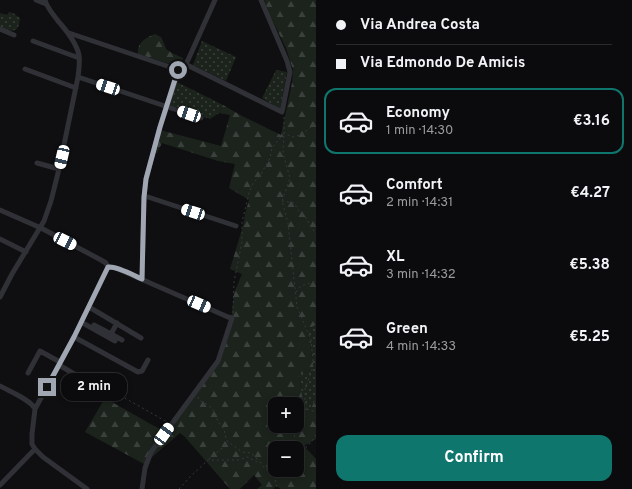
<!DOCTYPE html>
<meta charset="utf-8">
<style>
body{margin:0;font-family:Overpass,sans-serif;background:#19191b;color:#f1f3f6;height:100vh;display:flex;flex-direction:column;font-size:15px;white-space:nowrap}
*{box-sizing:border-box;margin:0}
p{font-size:13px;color:#9a9b9d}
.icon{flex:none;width:22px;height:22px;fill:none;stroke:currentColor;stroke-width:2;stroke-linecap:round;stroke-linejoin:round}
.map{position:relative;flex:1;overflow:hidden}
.details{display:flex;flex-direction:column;background:#0b0b0d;width:316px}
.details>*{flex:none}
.banner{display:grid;align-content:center;height:88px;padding:0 20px;background:#0b0b0d}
.controls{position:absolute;left:268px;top:397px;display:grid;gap:8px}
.controls a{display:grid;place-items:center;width:36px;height:36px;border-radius:8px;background:#0b0b0d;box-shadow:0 2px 6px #0003,0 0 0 1px #2b2b2e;font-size:20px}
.end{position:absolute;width:18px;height:18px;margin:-9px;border:5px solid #a0a7b2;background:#111;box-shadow:0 0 0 2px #111}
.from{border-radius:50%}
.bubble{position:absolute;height:28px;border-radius:12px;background:#0b0b0d;box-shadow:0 2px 6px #0003,0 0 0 1px #2b2b2e;font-size:13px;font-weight:700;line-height:28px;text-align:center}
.car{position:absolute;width:12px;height:24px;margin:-12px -6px;border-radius:5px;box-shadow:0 0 3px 1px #0007;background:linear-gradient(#fff 24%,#345 0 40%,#fff 0 76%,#345 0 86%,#fff 0)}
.banner b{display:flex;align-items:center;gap:14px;height:38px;font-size:15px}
.banner b+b{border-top:1px solid #2b2b2e}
.banner i{width:10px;height:10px;background:#f1f3f6}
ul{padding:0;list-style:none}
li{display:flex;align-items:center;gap:12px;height:66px;margin:0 8px 6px;padding:0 12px;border:2px solid transparent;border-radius:12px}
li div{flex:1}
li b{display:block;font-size:15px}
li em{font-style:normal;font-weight:700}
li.active{border-color:#0f766e}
li>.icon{width:36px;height:36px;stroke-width:1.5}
.cta{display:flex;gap:8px;margin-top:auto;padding:8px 20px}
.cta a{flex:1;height:46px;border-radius:12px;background:#0f766e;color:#fff;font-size:16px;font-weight:700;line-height:46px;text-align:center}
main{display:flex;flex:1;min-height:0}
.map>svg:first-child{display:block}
.grass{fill:url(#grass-dots)}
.forest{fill:url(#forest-firs);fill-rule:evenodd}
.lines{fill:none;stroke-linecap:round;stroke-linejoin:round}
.path{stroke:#36383d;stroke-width:1;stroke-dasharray:2 3;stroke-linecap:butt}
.minor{stroke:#303136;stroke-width:5}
.route{stroke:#a0a7b2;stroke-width:5}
</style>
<main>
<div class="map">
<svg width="316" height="489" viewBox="0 0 316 489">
<defs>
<pattern id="grass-dots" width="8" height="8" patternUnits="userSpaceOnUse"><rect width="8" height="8" fill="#1c231c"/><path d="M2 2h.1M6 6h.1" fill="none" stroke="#3a403b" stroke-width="1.8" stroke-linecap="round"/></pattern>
<pattern id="forest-firs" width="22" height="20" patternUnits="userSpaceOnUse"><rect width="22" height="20" fill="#1c231c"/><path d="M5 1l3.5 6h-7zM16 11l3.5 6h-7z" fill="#3a403b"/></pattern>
</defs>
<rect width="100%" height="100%" fill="#0f0f11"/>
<!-- grass -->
<path class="grass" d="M9,12L13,13L20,18L19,25L16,30L8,31L0,28V13L7,15Z
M202,41L236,57L226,81L193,65Z
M276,70L287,72L280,109L262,98Z
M175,83H179L223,105L219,113L210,119L170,105Z
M316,325V399L310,410L304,411L299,374L314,369L307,329Z"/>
<!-- forest -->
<path class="forest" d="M264,0H316V325L307,329L314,369L299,374L304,410H310L316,399V439L304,446L316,459V489H281L276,486L273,489H257L262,485L254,475L240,489H230L185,437L180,433L144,464L85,432L105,398L154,426L168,432L222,356L230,331L234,293L242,274L230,269L243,226L245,214L249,200L229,188L235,164L218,161L162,143L157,153L151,151L160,130L221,146L230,115L219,113L223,105L242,116L281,135L292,83L293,70L286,48L270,15ZM275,404H297V426H275ZM275,448H297V470H275Z
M155,34L161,37L163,41L166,49L172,53L183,58L182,63L177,66L138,54C136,44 146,37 155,34Z"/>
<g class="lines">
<!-- path -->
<path class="path" d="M284,117V133L292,137L301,135L316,123
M282,201L294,203L299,211L306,218L311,227L316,234
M296,292L301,286L316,281
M233,313L234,282L242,242V222L249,193L253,183L260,176L270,158L272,148L284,133L283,153L290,178L282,201L288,223L297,307L311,340L313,360L312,370L305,389V400L307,407L301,419L290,448
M107,389H109L167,422
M198,397L199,400L208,405L215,412L218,422L224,429L226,440L242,452L251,453L259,461
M307,409L316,412
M297,453C306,449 311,443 316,435
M209,459L220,450L228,442
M276,470L275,478L277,489
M179,489L190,477L208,460H238L248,457L257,462L259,461L265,469H275"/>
<!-- minor -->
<path class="minor" d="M36,0L46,4
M0,29L14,35
M69,33L179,70C184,70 185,65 188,60L215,0
M33,41L79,58
M185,64L282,112L290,72L287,61L261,0
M25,69L76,88
M78,77L201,118
M37,163L59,169
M144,197H148L236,226
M0,210L41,228L101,260L106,263L108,267L74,337L35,409L32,434V444L35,449L43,457L87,489
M0,239L26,252
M108,267H112L118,269L228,317L232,318L218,361L157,444L151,452L145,468L142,489
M142,279L144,197L146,179L160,127L179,70
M0,297L12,274L44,221L51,201L59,169L78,77C79,70 80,63 79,55C76,42 67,31 58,21C53,14 47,8 45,0
M89,307L141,338
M81,322L115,341
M94,325L111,334L117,323
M111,334L122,340
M74,337L138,372L142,371L148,360
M59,365L103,391
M28,373L40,351L60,362
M0,386C9,391 31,400 35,409
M0,485L35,449"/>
</g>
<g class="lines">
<!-- route -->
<path class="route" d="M47,387L74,337L108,267C117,266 133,275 142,279L144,197L146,179L160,127L178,70"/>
</g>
</svg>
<div class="controls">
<a>+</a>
<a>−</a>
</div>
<i class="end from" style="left:178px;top:70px"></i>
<i class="end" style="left:47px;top:387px"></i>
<div class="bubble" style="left:61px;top:373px;width:66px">2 min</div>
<i class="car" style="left:108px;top:87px;rotate:288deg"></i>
<i class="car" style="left:189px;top:114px;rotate:289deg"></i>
<i class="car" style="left:62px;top:157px;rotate:193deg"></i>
<i class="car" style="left:193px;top:212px;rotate:288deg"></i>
<i class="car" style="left:65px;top:241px;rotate:117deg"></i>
<i class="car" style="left:199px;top:304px;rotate:113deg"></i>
<i class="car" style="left:164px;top:434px;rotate:36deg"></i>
</div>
<section class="details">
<div class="banner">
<b><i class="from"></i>Via Andrea Costa</b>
<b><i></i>Via Edmondo De Amicis</b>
</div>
<ul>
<li class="active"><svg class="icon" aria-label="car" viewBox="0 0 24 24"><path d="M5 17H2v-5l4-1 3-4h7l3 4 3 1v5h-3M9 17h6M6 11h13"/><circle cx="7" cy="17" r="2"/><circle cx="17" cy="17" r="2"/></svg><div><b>Economy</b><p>1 min · 14:30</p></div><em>€3.16</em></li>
<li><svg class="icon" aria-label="car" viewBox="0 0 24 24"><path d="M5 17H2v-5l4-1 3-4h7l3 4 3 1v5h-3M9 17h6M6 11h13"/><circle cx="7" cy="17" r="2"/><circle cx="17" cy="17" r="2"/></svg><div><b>Comfort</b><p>2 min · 14:31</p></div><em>€4.27</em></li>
<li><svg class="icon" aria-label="car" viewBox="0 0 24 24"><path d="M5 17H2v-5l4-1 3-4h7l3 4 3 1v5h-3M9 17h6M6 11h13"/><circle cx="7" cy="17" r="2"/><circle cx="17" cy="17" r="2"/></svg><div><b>XL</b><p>3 min · 14:32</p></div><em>€5.38</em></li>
<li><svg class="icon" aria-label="car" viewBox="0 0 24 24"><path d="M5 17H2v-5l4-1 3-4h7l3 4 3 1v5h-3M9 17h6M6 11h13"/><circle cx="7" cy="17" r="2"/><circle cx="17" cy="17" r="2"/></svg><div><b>Green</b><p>4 min · 14:33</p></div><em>€5.25</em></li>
</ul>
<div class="cta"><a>Confirm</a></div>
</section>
</main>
